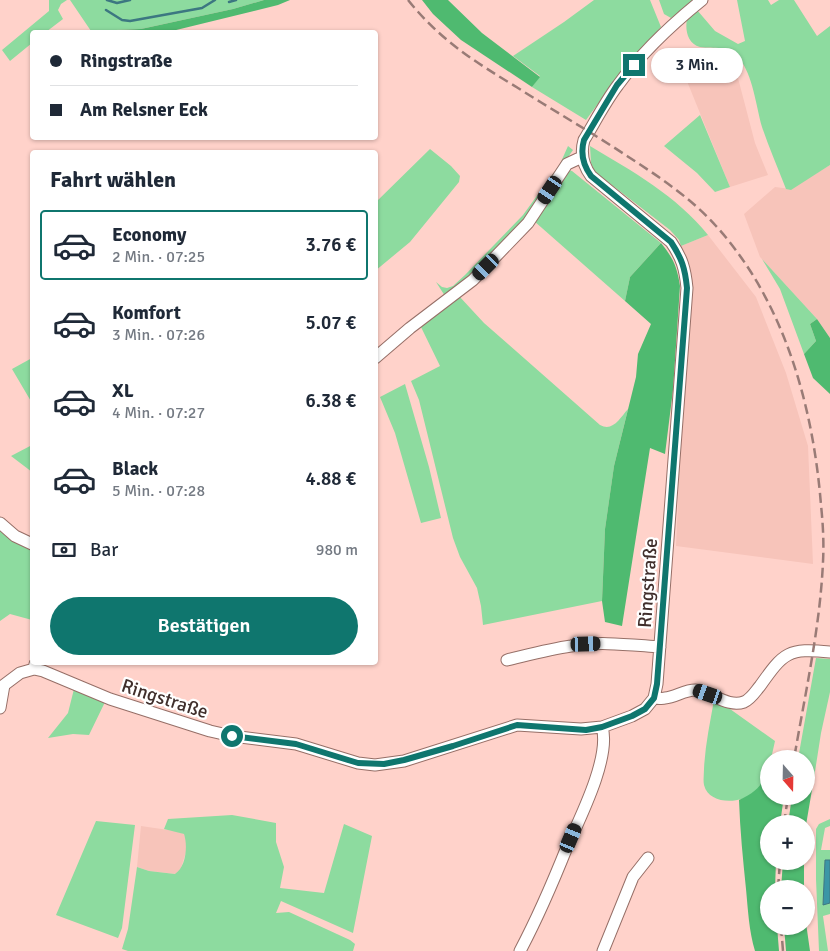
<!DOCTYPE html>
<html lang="de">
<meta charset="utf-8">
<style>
body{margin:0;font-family:Signika,sans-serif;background:#f2f2f3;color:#1f2937;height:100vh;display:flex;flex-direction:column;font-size:19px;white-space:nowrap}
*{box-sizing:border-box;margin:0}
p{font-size:16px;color:#747a83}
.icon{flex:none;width:28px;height:28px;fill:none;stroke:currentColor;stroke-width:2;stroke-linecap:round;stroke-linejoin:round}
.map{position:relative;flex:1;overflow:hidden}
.details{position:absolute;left:30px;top:150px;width:348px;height:515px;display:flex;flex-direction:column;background:#fff;border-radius:5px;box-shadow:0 1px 4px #0004}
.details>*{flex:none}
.hud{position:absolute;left:30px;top:30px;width:348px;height:110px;border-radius:5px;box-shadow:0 1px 4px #0004;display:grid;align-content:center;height:110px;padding:0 20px;background:#fff}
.needle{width:32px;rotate:160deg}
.tools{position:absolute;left:760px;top:750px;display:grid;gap:10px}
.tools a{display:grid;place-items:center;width:55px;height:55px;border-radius:50%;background:#fff;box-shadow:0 1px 4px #0004;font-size:25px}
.end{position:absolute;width:22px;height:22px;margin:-11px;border:6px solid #0f766e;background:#fff;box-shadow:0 0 0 2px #fff}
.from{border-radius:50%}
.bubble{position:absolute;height:35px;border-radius:18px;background:#fff;box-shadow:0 1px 4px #0004;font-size:16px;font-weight:600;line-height:35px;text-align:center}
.car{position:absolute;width:15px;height:30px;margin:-15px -8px;border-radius:6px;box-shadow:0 0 4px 1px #0007;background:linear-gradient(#222 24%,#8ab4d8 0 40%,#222 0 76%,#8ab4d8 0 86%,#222 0)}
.hud b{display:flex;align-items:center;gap:18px;height:48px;font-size:19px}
.hud b+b{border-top:1px solid #e0e1e3}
.hud i{width:12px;height:12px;background:#1f2937}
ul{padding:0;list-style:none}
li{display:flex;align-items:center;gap:15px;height:70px;margin:0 10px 8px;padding:0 10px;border:2px solid transparent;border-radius:5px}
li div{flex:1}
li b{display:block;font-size:19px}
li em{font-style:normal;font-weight:600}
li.on{border-color:#0f766e}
li>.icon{width:45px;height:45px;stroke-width:1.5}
h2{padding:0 20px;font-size:22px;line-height:60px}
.pay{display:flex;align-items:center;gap:12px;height:55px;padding:0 20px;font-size:19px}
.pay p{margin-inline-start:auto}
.cta{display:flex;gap:10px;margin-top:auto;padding:10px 20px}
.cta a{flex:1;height:58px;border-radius:30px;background:#0f766e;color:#fff;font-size:20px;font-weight:600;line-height:58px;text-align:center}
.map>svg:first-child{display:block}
.built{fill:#f7c4ba}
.green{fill:#8ddb9f}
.forest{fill:#4fba70}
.water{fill:#3b96a6;stroke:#3c7781}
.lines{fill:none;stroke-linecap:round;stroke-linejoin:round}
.stream{stroke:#3c7781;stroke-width:2.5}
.minor-casing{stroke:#966f67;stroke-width:13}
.minor{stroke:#fff;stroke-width:11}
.rail{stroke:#997b76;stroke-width:2.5;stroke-dasharray:10 5;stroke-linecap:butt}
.route{stroke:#0f766e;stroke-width:6}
.labels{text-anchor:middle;stroke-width:4.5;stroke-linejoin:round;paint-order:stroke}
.street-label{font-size:19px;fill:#402f2c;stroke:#fff}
</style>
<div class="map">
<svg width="830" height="951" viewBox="0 0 830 951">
<rect width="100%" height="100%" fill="#ffd2ca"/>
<!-- built -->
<path class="built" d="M721,57L730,65L738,78L755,143L768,175L730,187L680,64L697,59Z
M830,165V338L817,319L760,257L744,214L775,187L791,189Z
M708,235L756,297L786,373L808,446L813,564L676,546L682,410L692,280L681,246Z
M141,826L175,831L184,834L186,840V852L180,871L176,874L149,871L137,867Z"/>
<!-- green -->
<path class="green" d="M49,0H67L61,4L58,10L63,19L46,32H32V43L10,61L2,50L49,11Z
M70,0H264L233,9L141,29L91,31Z
M594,0H650L661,27L614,82L586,120L532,87L540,76L513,56L564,22Z
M659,0H695L671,18L664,14Z
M737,0H768L771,5L779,0H794L817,36L830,26V165L791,190L786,189C778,168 769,148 762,127C756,106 753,75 739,58C729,45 714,49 700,47C687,44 685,29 687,19L697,10L715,31L738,44L745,41Z
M700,115L730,187L715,192L697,173L664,146Z
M568,146L573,150L526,218L468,279L445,296L436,282L442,287L447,288L453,286L465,275L523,215L560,164Z
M590,146C632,171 677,196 708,235L681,246L679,240L670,230L595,172L591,163Z
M430,149L451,166L460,176L459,182L410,242L375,271V203Z
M568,170L572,171L661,243L630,277L625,301L534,221Z
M762,259L817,319L810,324L816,341L804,354L780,289Z
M459,296L484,323L600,425C613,432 620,418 628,409L614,466L605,529L602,601L483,625L481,606L477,588L460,557L453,538L419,400L411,381L440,366L420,325Z
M32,358V403L12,369Z
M405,384L429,467L441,518L421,523L395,433L380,397Z
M32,445V472L11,456Z
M0,526L32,548V620L10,614L0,621Z
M816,658L830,659V692L821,733L814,778L806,768V759H798Z
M74,689L105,702L89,735L73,734L48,738L68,713Z
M714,700L723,704L775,741L771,759H769C769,771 764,786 754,793C740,804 709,805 704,785C703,780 704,774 704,769C705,746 710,723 714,700Z
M232,815L276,823V842L284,867L280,888L324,893L344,824L372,836L353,933L281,901L276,913L289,912L350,940L355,944L353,951H128L122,949L128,929L137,867L149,871L175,874C186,867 188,846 184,834L164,829L168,819Z
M830,819V826L825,828L821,850H830V860H825L823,904L830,903V914L823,916L828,951H819L816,879V829L819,824Z
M96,821L135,825L122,928L118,938L56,915Z"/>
<!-- forest -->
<path class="forest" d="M264,0H290L278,5L168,32H72L141,29L233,9Z
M422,0H448L482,33L540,77L532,87L461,40L433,14Z
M661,243C673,258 677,266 680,286L673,390L665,454L650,448L622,626L605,622L602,601L605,529L614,466L636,377L638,354L651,324L625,301L630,277Z
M817,319L830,338V394L813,378L804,354L816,341L810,324Z
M769,766V796H784L780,824H769V861H776L775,889H769V926H777L779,951H755C749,931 748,910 746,889C743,860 740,830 739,800C757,792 763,785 769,766Z
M806,768L814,778L806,825L788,824L792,796H806Z
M783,861H804V889H781Z
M806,923L810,951H786L784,926H806Z"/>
<!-- water -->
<path class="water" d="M825,860H830V903L823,905Z"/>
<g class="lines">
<!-- stream -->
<path class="stream" d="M107,0L117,3L130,0
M229,2L236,0
M106,10L122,20L130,21L202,8L215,0"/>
<!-- minor casing -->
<g class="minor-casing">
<path id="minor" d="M375,358L410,328L473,280L528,223L567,164L582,157
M0,523L15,536L32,544
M507,660C528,655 550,649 571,646C600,641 631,645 660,647
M34,669L43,671L110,699L210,731L232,736L296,744L358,763L375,765L404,761L517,725L581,729L602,727L632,716L645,709L654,698L657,684L687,288C685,268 682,258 671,242L591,176C583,165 580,154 584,140C595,122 605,102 618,85C642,52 671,25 702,0
M4,685L20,673L34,669L35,664
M654,698C657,698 662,699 665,698C675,697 685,690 695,690C711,691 727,708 744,702C751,699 755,692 760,686C784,652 788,648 830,652
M0,708L4,685
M520,951C538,917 553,882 567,847C580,818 611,757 602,727
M603,951L633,877L648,858"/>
</g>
<!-- minor -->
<use href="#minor" class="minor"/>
<!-- rail -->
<path class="rail" d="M408,0C440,40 475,62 518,88C554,111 591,132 627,156C658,176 691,198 716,226C784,301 813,405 821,505C823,524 824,543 823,562C820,628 805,694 794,759
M784,824L788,796
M778,889L780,861
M781,926L783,951"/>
</g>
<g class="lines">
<!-- route -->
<path class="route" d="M232,736L296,744L358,763L384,764L404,760L453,746L517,725L586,730L602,727L632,716L645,709L654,698L657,684L687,288C685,268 682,259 671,242L591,176C583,165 580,154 584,140L617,85L634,65"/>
</g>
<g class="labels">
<!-- street labels -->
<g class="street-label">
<text transform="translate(647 583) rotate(-86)" y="7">Ringstraße</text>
<text transform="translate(165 698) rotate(18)" y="7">Ringstraße</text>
</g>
</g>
</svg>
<div class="tools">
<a><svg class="needle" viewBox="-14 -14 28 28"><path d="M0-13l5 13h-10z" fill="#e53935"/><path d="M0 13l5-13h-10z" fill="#747a83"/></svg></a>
<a>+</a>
<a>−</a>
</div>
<i class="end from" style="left:232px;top:736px"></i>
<i class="end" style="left:634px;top:65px"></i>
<div class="bubble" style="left:651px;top:48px;width:92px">3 Min.</div>
<i class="car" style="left:550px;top:190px;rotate:214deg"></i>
<i class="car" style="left:486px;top:267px;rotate:225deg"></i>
<i class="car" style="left:586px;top:644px;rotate:88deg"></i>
<i class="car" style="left:708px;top:694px;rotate:289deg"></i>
<i class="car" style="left:571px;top:838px;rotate:23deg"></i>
<div class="hud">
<b><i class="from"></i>Ringstraße</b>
<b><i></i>Am Relsner Eck</b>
</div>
<section class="details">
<h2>Fahrt wählen</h2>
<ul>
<li class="on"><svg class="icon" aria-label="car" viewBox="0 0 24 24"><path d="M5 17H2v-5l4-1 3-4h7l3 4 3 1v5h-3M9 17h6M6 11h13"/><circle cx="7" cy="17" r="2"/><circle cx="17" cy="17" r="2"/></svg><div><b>Economy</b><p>2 Min. · 07:25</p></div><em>3.76 €</em></li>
<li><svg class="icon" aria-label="car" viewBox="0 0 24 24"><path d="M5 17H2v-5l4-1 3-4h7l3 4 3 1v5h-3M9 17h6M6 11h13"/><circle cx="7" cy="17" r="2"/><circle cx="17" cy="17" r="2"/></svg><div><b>Komfort</b><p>3 Min. · 07:26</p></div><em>5.07 €</em></li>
<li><svg class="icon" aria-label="car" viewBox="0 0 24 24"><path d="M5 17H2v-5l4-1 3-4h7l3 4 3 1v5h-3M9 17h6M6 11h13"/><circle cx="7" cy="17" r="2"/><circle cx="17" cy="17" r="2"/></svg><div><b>XL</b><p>4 Min. · 07:27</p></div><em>6.38 €</em></li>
<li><svg class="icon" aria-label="car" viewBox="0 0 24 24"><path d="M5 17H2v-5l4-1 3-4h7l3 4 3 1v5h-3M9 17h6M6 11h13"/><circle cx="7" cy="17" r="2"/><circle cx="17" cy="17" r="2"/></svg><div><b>Black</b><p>5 Min. · 07:28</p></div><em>4.88 €</em></li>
</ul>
<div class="pay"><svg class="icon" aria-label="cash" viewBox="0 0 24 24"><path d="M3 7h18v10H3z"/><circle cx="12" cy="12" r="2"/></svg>Bar<p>980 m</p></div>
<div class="cta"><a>Bestätigen</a></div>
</section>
</div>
